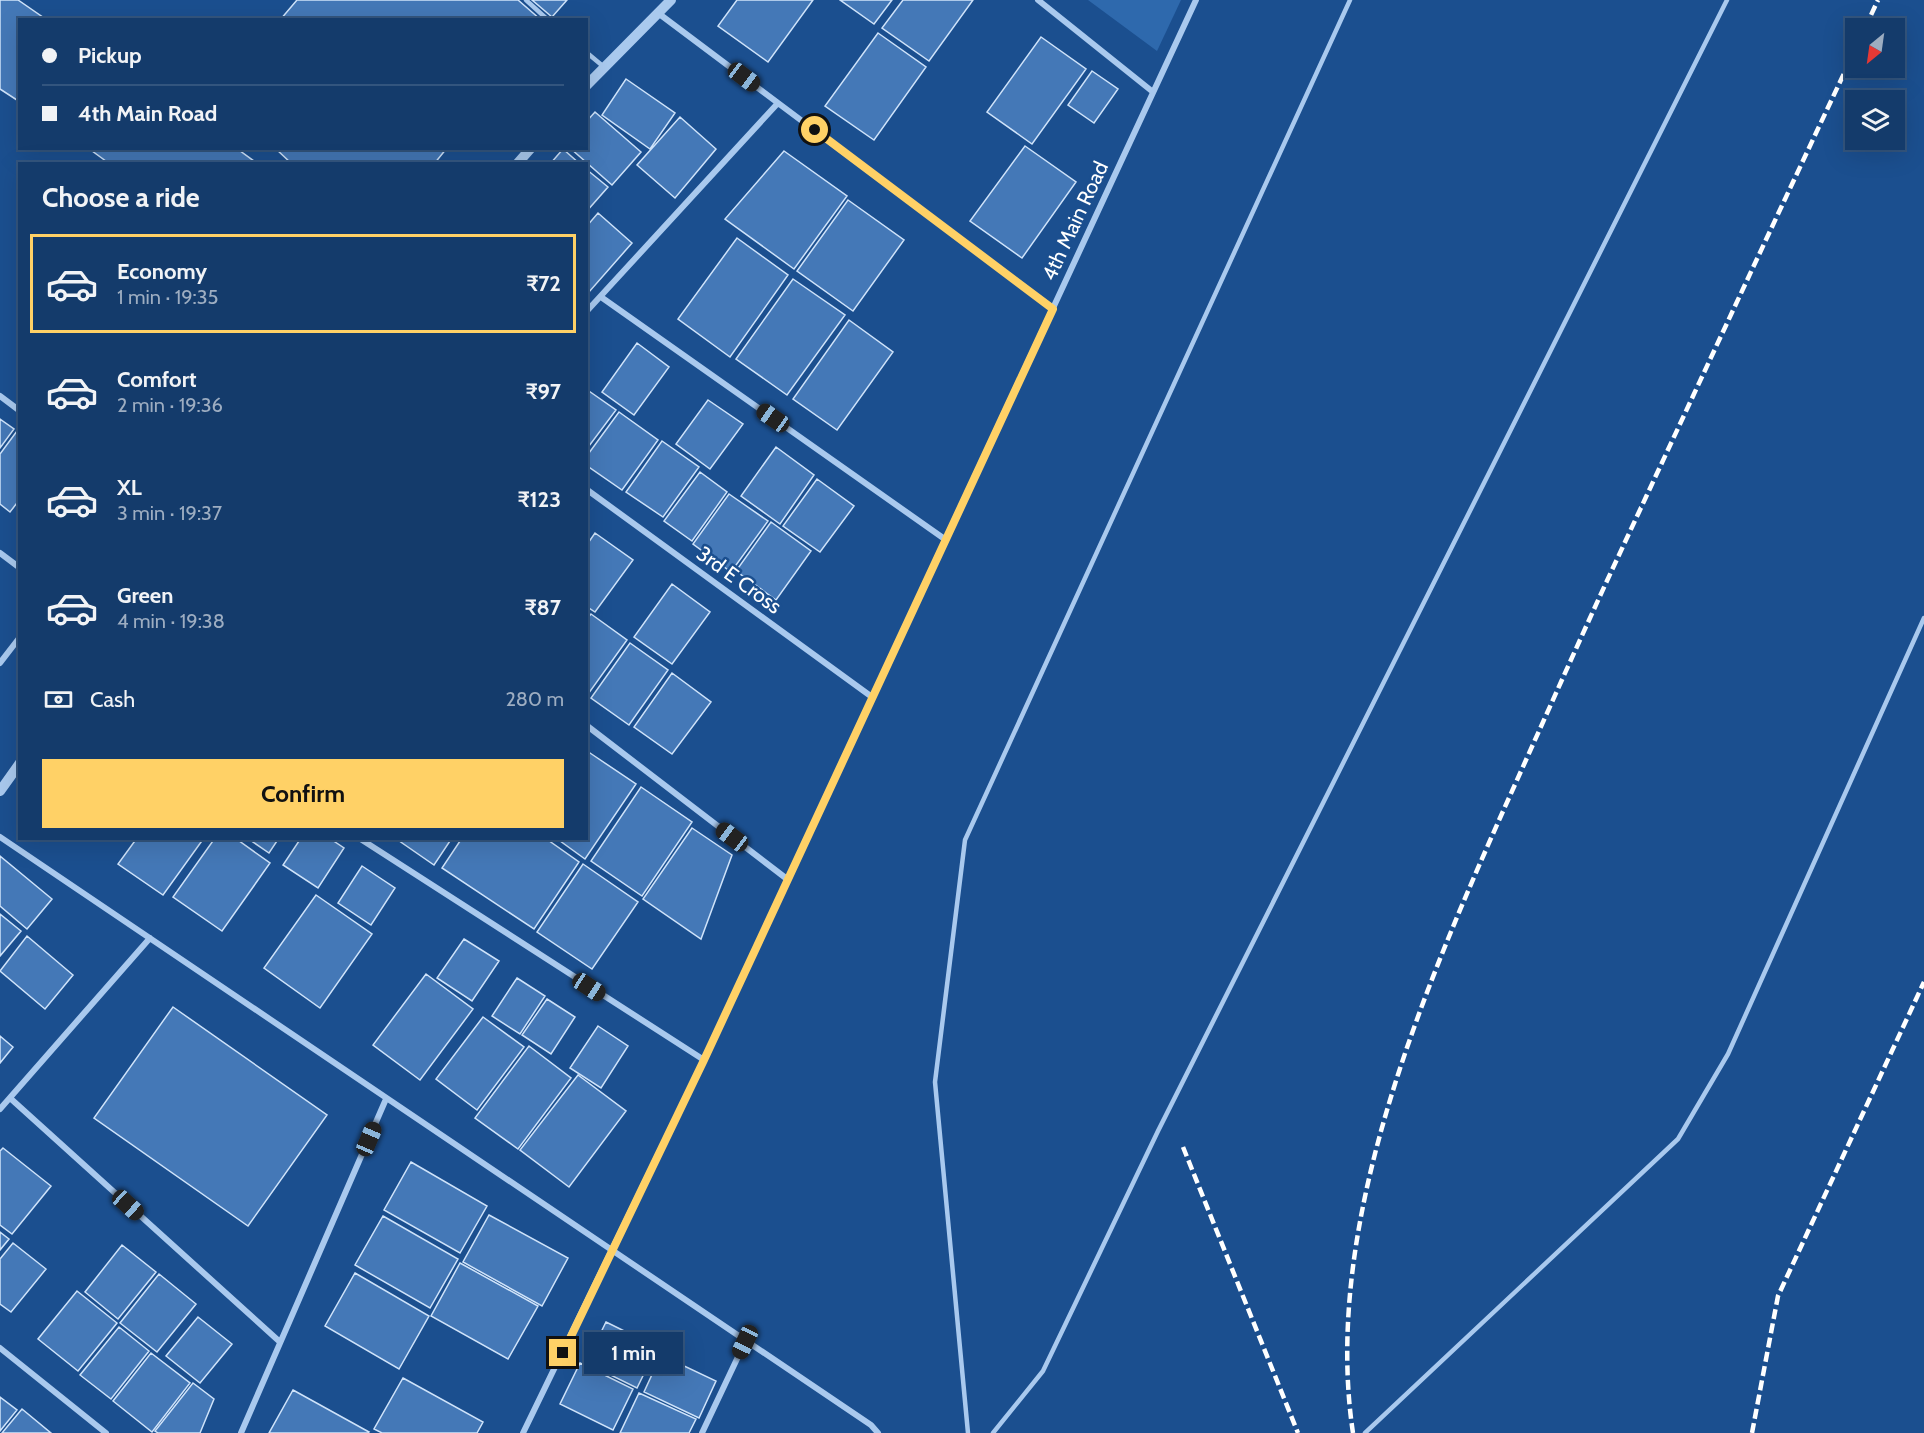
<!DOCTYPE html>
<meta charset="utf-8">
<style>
body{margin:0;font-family:Cabin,sans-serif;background:#1d4271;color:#f1f3f6;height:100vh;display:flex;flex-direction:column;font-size:22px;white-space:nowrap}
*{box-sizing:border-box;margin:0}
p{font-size:20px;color:#9dadc1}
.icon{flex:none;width:33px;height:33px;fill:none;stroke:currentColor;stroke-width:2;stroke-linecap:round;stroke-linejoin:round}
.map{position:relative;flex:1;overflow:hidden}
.details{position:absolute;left:18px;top:162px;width:570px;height:678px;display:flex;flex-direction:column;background:#143b6b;border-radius:0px;box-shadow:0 6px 24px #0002,0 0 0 2px #33557e}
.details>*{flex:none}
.top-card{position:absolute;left:18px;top:18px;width:570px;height:132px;border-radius:0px;box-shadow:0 6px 24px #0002,0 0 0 2px #33557e;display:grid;align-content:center;height:132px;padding:0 24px;background:#143b6b}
.needle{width:39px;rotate:209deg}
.fabs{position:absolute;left:1845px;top:18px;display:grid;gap:12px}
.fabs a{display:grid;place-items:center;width:60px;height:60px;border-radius:0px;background:#143b6b;box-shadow:0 6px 24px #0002,0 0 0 2px #33557e;font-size:30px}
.end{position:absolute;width:27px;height:27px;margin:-14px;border:8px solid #ffd166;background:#111;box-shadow:0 0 0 3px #111}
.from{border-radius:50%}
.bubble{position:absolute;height:42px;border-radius:0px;background:#143b6b;box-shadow:0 6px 24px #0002,0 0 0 2px #33557e;font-size:20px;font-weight:700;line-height:42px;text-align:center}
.car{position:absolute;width:18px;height:36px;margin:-18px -9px;border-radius:8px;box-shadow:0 0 4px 2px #0007;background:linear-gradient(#222 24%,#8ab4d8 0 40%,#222 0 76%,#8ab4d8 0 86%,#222 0)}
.top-card b{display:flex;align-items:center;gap:21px;height:57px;font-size:22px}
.top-card b+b{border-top:2px solid #33557e}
.top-card i{width:15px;height:15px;background:#f1f3f6}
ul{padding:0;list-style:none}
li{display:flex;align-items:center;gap:18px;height:99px;margin:0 12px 9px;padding:0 12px;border:3px solid transparent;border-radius:0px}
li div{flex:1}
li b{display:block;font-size:22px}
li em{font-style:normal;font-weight:700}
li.selected{border-color:#ffd166}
li>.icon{width:54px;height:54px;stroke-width:1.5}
h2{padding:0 24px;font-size:27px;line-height:72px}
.pay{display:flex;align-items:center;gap:15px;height:66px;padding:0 24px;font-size:22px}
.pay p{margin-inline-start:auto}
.button{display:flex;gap:12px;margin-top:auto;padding:12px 24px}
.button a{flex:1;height:69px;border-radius:0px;background:#ffd166;color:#111;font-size:24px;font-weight:700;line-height:69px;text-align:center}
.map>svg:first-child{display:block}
.green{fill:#2e69ad}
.building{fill:#4478b7;stroke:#cfe3fa;stroke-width:1.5}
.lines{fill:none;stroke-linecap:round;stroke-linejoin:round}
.service{stroke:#a9c9ee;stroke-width:4.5}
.minor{stroke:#a9c9ee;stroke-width:6}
.tertiary{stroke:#a9c9ee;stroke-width:10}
.rail{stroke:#fff;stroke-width:4.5;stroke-dasharray:10 4.5;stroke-linecap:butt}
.route{stroke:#ffd166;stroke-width:8}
.labels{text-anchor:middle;stroke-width:5;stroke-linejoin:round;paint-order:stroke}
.street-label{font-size:21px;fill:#fff;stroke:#1b4f8f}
</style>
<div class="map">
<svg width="1924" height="1433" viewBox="0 0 1924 1433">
<rect width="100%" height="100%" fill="#1b4f8f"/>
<!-- green -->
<path class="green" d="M1088,0H1181L1157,51Z"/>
<!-- building -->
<path class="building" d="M0,0H18L47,20H20V102L0,89Z
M297,0H518L541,20H280Z
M532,0H567L552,17Z
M737,0H813L768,62L718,26Z
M840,0H892L874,24Z
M903,0H973L929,61L882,28Z
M878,33L926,67L874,140L825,106Z
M1041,37L1086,69L1032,144L987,112Z
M1092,71L1118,89L1094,123L1068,105Z
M626,79L675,113L650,149L602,115Z
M595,112L641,152L612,185L570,148H586V122Z
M680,117L716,149L675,198L637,165Z
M1025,146L1076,182L1022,258L970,221Z
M88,148H236L258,164H110Z
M275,148H447L434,164H292Z
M563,149L580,164H550Z
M784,151L847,196L794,269L725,219Z
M586,169L608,187L586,212Z
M848,200L904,240L853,311L797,271Z
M598,213L632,243L589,292L586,289V227Z
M737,238L788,275L730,357L678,319Z
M793,279L845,315L787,395L736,359Z
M849,320L893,352L837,430L793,399Z
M637,343L669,367L634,415L602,392Z
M586,389L616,410L586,450Z
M708,400L743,424L710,469L676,444Z
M619,412L658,440L622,490L586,465V457Z
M0,419L14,429L0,448Z
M17,431L20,433V499L10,512L0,504V454Z
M662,441L699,467L663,517L626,492Z
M776,447L814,475L780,524L741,496Z
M700,472L727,492L692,541L664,521Z
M817,479L854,506L820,552L783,526Z
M729,494L768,521L731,572L693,544Z
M771,522L811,551L776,600L736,571Z
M595,533L633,560L595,612L586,606V546Z
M672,584L710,612L672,664L634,637Z
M591,614L627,640L586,697V620Z
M630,643L668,670L629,725L591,698Z
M672,673L711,702L672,754L634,727Z
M590,753L636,784L585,859L556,838H586V758Z
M641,787L692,822L642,896L591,861Z
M692,828L732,855L701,939L643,899Z
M137,838H204L163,895L118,864Z
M215,838H235L270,863L222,931L173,897Z
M247,838H279L269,853Z
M301,838H329L344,848L318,888L283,865Z
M395,838H452L434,865Z
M462,838H545L579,862L534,929L442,868Z
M0,856L52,899L27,929L0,906Z
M583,864L638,902L592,969L537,932Z
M362,866L395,888L371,925L338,903Z
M316,895L372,934L320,1008L264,968Z
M0,914L21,931L0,956Z
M27,936L73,975L45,1009L0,971Z
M464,939L499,961L472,1001L437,978Z
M426,974L473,1009L420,1080L373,1045Z
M517,978L545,996L520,1034L492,1016Z
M547,999L575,1017L551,1054L522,1035Z
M173,1007L327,1115L248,1226L94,1118Z
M483,1017L524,1047L477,1110L436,1079Z
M598,1026L628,1046L601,1088L570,1068Z
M0,1036L13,1047L0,1063Z
M529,1046L571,1078L518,1149L475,1118Z
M578,1075L626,1111L569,1187L520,1150Z
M3,1148L51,1186L12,1234L0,1225V1151Z
M411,1162L487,1206L460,1253L384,1210Z
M489,1215L568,1258L542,1306L463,1262Z
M383,1216L458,1259L430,1308L355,1265Z
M0,1232L9,1239L0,1250Z
M13,1243L46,1269L11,1312L0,1304V1259Z
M122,1245L156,1272L118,1319L85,1292Z
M460,1263L538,1306L508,1359L431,1316Z
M355,1273L429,1316L399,1369L325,1326Z
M159,1274L196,1304L157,1352L120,1323Z
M77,1291L117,1323L78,1371L38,1339Z
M198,1317L232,1344L200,1383L166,1356Z
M606,1322L657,1347L637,1388L586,1363Z
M119,1327L149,1351L111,1399L80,1375Z
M151,1353L190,1383L152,1432L113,1401Z
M661,1355L716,1381L699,1418L644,1392Z
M580,1363L633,1389L613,1430L560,1404Z
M403,1378L483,1422L477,1433H382L374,1429Z
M193,1383L214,1399L200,1433H158L155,1431Z
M293,1390L369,1432L368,1433H269Z
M639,1393L696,1419L689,1433H620Z
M0,1397L17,1410L0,1431Z
M22,1409L51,1433H2Z"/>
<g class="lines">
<!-- service -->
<path class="service" d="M526,0L548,20
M586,52L604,67
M968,1433L935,1082L965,840L1350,0
M993,1433L1043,1371L1158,1131L1727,0
M1365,1433L1678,1139L1728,1054L1924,618"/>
<!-- minor -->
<path class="minor" d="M1038,0L1153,92
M658,13L1053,309
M601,297L946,540
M586,312L778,103
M0,396L20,411
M586,489L872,697
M0,553L20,568
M0,663L20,637
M586,725L787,879
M0,837L871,1425L878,1433
M359,838L704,1060
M10,1098L280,1342
M0,1109L150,938
M0,1348L106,1433
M241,1433L386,1099
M523,1433L704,1060L1196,0
M702,1433L745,1342"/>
<!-- tertiary -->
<path class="tertiary" d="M586,86L671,0
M517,164L531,148
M0,791L20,763"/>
<!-- rail -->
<path class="rail" d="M1865,28L1878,0
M1183,1147L1298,1433
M1353,1433C1322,1228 1422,993 1504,809C1540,729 1575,650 1612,570C1693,396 1774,222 1856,48
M1752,1433L1778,1296L1924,982"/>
</g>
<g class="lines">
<!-- route -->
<path class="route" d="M563,1353L704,1060L1053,309L815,130"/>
</g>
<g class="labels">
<!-- street labels -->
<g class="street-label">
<text transform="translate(1075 221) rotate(-65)" y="7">4th Main Road</text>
<text transform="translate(739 580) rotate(36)" y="7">3rd E Cross</text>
</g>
</g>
</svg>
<div class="fabs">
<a><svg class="needle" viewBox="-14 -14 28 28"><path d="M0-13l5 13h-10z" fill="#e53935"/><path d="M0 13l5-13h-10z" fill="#9dadc1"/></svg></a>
<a><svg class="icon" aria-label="layers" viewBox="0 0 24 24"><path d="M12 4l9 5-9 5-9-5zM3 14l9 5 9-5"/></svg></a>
</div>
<i class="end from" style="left:815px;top:130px"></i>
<i class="end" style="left:563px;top:1353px"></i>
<div class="bubble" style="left:584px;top:1332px;width:99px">1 min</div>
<i class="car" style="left:744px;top:77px;rotate:127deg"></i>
<i class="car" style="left:773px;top:418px;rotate:305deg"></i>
<i class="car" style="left:732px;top:837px;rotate:307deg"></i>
<i class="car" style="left:589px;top:987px;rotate:123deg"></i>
<i class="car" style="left:369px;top:1139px;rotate:23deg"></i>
<i class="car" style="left:128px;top:1205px;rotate:132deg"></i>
<i class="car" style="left:745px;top:1342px;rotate:205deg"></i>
<div class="top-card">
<b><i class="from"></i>Pickup</b>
<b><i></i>4th Main Road</b>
</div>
<section class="details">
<h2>Choose a ride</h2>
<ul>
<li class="selected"><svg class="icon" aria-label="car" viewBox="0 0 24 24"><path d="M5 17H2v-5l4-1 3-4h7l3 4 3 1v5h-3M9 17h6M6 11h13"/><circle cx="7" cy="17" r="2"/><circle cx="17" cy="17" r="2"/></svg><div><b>Economy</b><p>1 min · 19:35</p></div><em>₹72</em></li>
<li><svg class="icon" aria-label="car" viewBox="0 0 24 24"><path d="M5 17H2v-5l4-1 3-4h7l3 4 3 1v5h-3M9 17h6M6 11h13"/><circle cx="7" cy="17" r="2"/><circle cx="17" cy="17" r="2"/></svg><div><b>Comfort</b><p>2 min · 19:36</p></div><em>₹97</em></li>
<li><svg class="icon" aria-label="car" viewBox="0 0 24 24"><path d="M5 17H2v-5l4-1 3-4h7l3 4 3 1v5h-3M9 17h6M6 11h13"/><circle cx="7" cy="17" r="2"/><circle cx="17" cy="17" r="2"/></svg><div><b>XL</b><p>3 min · 19:37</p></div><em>₹123</em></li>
<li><svg class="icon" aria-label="car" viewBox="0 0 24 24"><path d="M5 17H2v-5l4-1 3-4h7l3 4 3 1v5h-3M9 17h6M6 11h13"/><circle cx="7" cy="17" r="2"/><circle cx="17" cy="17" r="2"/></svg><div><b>Green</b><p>4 min · 19:38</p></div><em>₹87</em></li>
</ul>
<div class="pay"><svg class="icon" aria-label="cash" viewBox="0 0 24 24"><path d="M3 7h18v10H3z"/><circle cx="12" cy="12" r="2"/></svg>Cash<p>280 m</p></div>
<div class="button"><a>Confirm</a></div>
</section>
</div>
